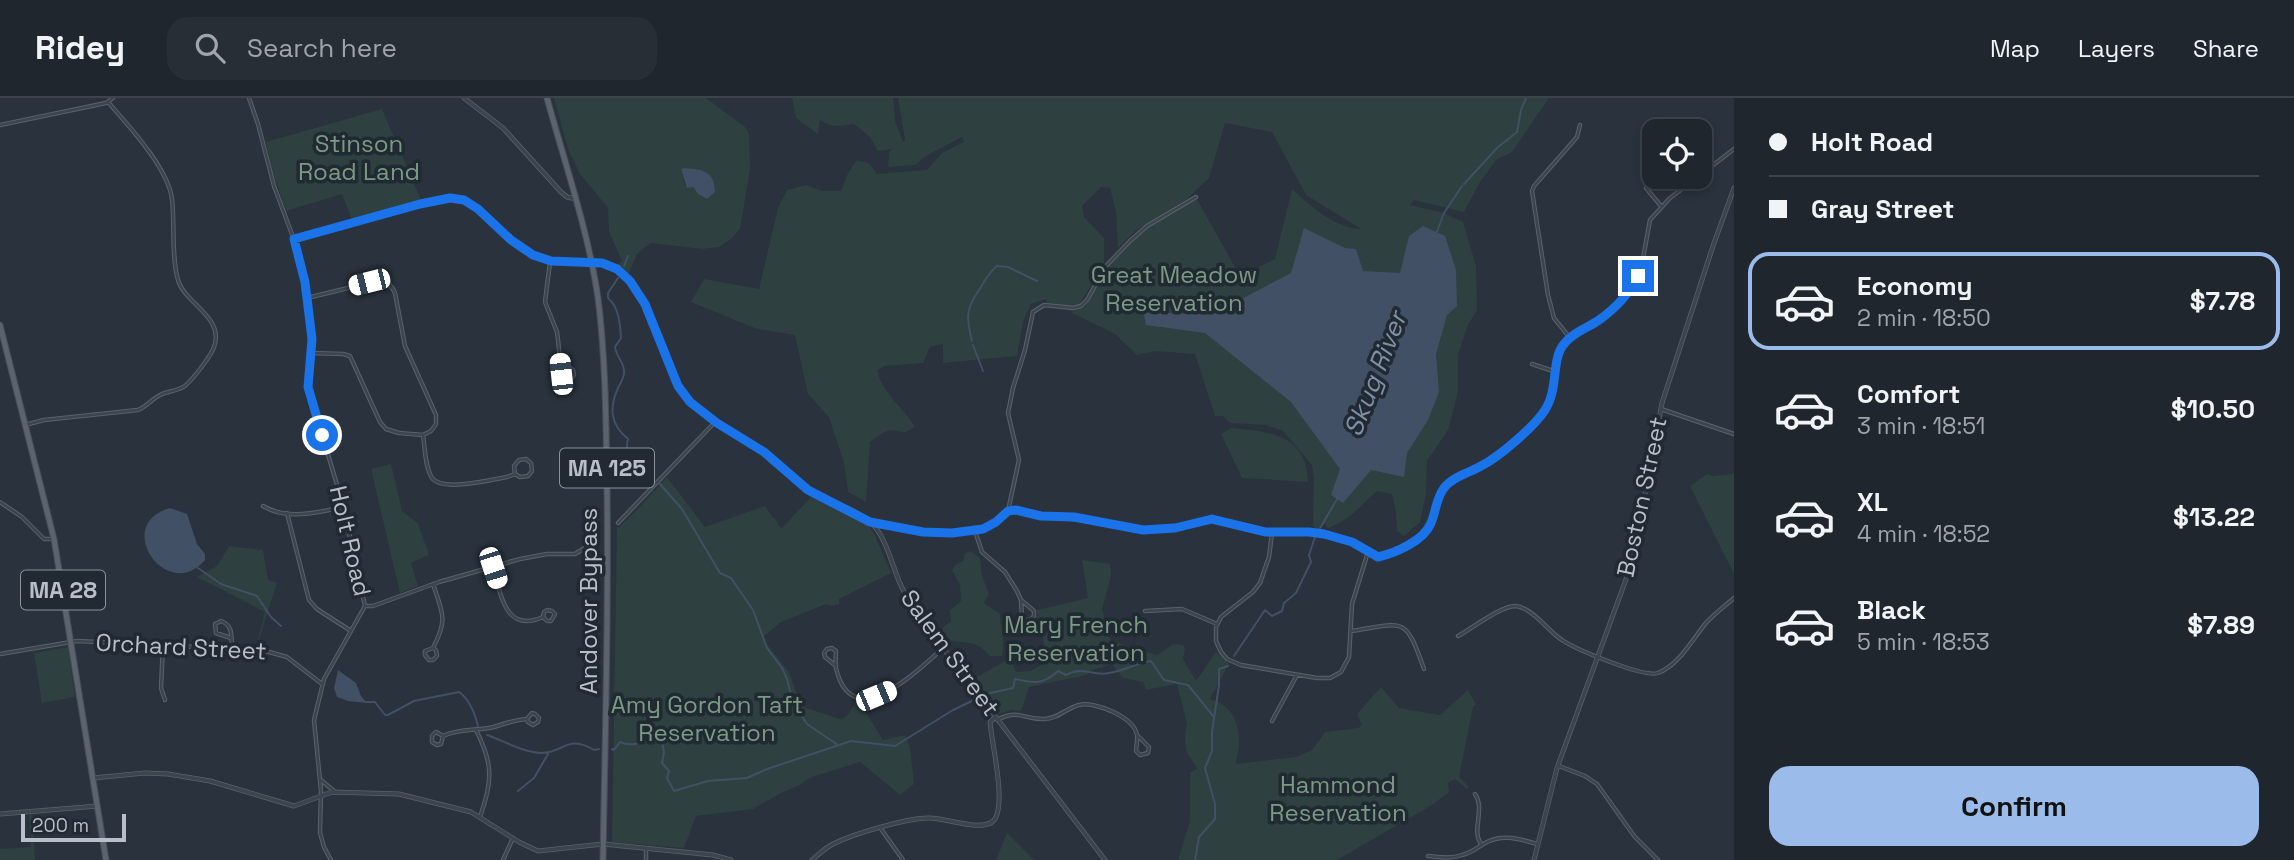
<!DOCTYPE html>
<meta charset="utf-8">
<style>
body{margin:0;font-family:"Space Grotesk",sans-serif;background:#272e36;color:#f1f3f6;height:100vh;display:flex;flex-direction:column;font-size:26px;white-space:nowrap}
*{box-sizing:border-box;margin:0}
p{font-size:23px;color:#a1a5aa}
.icon{flex:none;width:38px;height:38px;fill:none;stroke:currentColor;stroke-width:2;stroke-linecap:round;stroke-linejoin:round}
.map{position:relative;flex:1;overflow:hidden}
.side{display:flex;flex-direction:column;background:#1f262e;width:560px}
.side>*{flex:none}
.hud{display:grid;align-content:center;height:154px;padding:0 35px;background:#1f262e}
.tools{position:absolute;left:1642px;top:21px;display:grid;gap:14px}
.tools a{display:grid;place-items:center;width:70px;height:70px;border-radius:14px;background:#1f262e;box-shadow:0 4px 10px #0003,0 0 0 2px #3c434a;font-size:35px}
.scale{position:absolute;left:21px;bottom:18px;width:105px;box-sizing:border-box;padding-left:7px;border:4px solid #b9bfc8;border-top:0;font-size:19px;line-height:24px;white-space:nowrap;color:#b9bfc8;-webkit-text-stroke:5px #212933;paint-order:stroke}
.end{position:absolute;width:32px;height:32px;margin:-16px;border:9px solid #1a73e8;background:#fff;box-shadow:0 0 0 4px #fff}
.from{border-radius:50%}
.car{position:absolute;width:21px;height:42px;margin:-21px -10px;border-radius:9px;box-shadow:0 0 5px 2px #0007;background:linear-gradient(#fff 24%,#345 0 40%,#fff 0 76%,#345 0 86%,#fff 0)}
.hud b{display:flex;align-items:center;gap:24px;height:66px;font-size:26px}
.hud b+b{border-top:2px solid #3c434a}
.hud i{width:18px;height:18px;background:#f1f3f6}
ul{padding:0;list-style:none}
li{display:flex;align-items:center;gap:21px;height:98px;margin:0 14px 10px;padding:0 21px;border:4px solid transparent;border-radius:21px}
li div{flex:1}
li b{display:block;font-size:26px}
li em{font-style:normal;font-weight:800}
li.current{border-color:#9bbceb}
li>.icon{width:63px;height:63px;stroke-width:1.5}
.action{display:flex;gap:14px;margin-top:auto;padding:14px 35px}
.action a{flex:1;height:80px;border-radius:21px;background:#9bbceb;color:#111;font-size:28px;font-weight:800;line-height:80px;text-align:center}
header{display:flex;align-items:center;gap:42px;box-sizing:border-box;height:98px;padding:0 35px;background:#1f262e;border-bottom:2px solid #3c434a}
header strong{font-size:33px}
nav{display:flex;gap:38px;margin-inline-start:auto;font-size:24px}
.search{width:490px;height:63px;background:#272e36;display:flex;align-items:center;gap:18px;box-sizing:border-box;padding:0 24px;border-radius:21px;color:#a1a5aa;font-size:26px}
main{display:flex;flex:1;min-height:0}
.map>svg:first-child{display:block}
.green{fill:#2e4040;fill-rule:evenodd}
.water{fill:#415064}
.lines{fill:none;stroke-linecap:round;stroke-linejoin:round}
.stream{stroke:#415064;stroke-width:2}
.minor-casing{stroke:#5a626b;stroke-width:4.5}
.tertiary-casing{stroke:#5a626b;stroke-width:5}
.primary-casing{stroke:#464d56;stroke-width:7}
.minor{stroke:#3c444d;stroke-width:2.5}
.tertiary{stroke:#3c444d;stroke-width:3.5}
.primary{stroke:#5b636d;stroke-width:5}
.route{stroke:#1a73e8;stroke-width:9}
.labels{text-anchor:middle;stroke-width:7;stroke-linejoin:round;paint-order:stroke}
.shield{fill:#212933;stroke:#8b929b;stroke-width:2}
.shield-label{font-size:23px;font-weight:bold;fill:#b9bfc8}
.park-label{font-size:24px;fill:#7a9b81;stroke:#212933}
.street-label{font-size:24px;fill:#b9bfc8;stroke:#212933}
.water-label{font-size:26px;font-style:italic;fill:#7e90a7;stroke:#212933}
</style>
<header>
<strong>Ridey</strong>
<div class="search"><svg class="icon" aria-label="search" viewBox="0 0 24 24"><circle cx="10" cy="10" r="6"/><path d="M15 15l6 6"/></svg>Search here</div>
<nav><a>Map</a><a>Layers</a><a>Share</a></nav>
</header>
<main>
<div class="map">
<svg width="1734" height="762" viewBox="0 0 1734 762">
<rect width="100%" height="100%" fill="#29323d"/>
<!-- green -->
<path class="green" d="M554,0H706L745,29L749,36L750,72L740,131L731,141L719,149L702,151L651,145L637,156L629,175L620,172L617,167L622,163L609,134L608,110L580,76L568,51ZM681,71C698,70 709,71 715,89L707,101L698,96L693,89L685,87Z
M792,0H893L895,23L903,44L905,42L898,0H1549L1511,55L1497,61L1480,84L1464,114L1414,102L1410,107L1444,115L1463,124L1476,168L1477,212L1468,227L1458,257V294L1448,332L1427,363L1426,395L1420,424L1404,438L1397,433L1396,413L1392,396L1377,393C1359,408 1350,423 1328,430L1325,426L1318,432L1315,431L1313,428L1314,381L1312,367L1283,333L1266,327L1230,325L1223,318H1215L1195,256L1156,253L1137,257L1115,236L1070,214L1085,209L1106,171L1136,138L1151,126L1197,101L1240,178L1275,161L1292,91C1311,108 1334,130 1361,131L1306,97L1272,34L1225,25L1209,80L1187,101L1136,132L1118,150L1116,114L1110,90L1101,89L1082,108L1084,119L1104,140V166L1079,207L1070,209L1047,205V202H1043L1031,206L1023,224L1017,258L943,265V246L930,249L923,265L885,268L877,272C882,295 903,309 915,329L904,335C889,328 882,335 870,344L866,404L848,394L844,365L829,319L808,296L795,237L757,231L691,204L704,181L759,191L778,110L787,92L806,87L822,93H841L848,75L857,62L869,65L877,76L927,72L942,55L964,44L962,39L926,58L915,67L888,69L889,54L892,51L878,53L870,39L854,26C841,28 831,30 820,22L818,36L796,20Z
M382,11L421,102L352,122L342,96L286,113L273,74L266,44Z
M1231,330C1268,333 1307,336 1308,384L1242,380L1221,336Z
M391,366L402,413L418,425L429,457L411,465L418,488L400,495L371,371Z
M1707,376L1712,378L1734,376V476L1690,388Z
M667,379L705,429L765,408L773,420H775L781,431L812,398L860,422L869,429L874,435L891,475L839,501V506L832,508L826,506L781,524L762,540L789,574L801,608L840,621C850,619 852,610 856,601L866,603L865,613L883,642L905,637L910,649L914,686L900,697L860,664L809,680L800,687L783,694L753,711L696,718L684,750L612,744L617,431L636,413Z
M229,448L263,452L268,482L277,485L257,548H256L265,514L197,479L217,468Z
M971,453L980,460L982,478L989,496L984,505L1000,516C1001,530 1005,544 1002,558H990C972,538 964,548 942,541L943,529L951,523L950,512L961,503L960,487L952,472L956,466L963,463L965,455Z
M1082,462L1110,466L1111,478L1102,511L1111,543L1157,557L1173,546L1183,547L1185,550L1183,561L1196,583L1216,554L1229,566L1210,601C1230,606 1240,623 1239,645C1239,654 1236,658 1236,666L1296,659L1312,652L1325,634L1358,630L1362,627L1357,616L1381,589L1399,610L1440,617L1468,592L1476,606L1473,609L1459,679L1469,689L1467,691L1455,681L1448,685L1449,694L1432,707L1337,762H1178L1190,723V674L1197,671L1186,652L1185,637L1187,626L1177,586L1146,592L1143,584L1123,580L1112,566L1089,573L1087,577L1029,589L1021,613L1011,612L999,616L972,582L1010,560L1016,574L1030,573L1047,564L1041,529L1035,524L1038,518L1037,512L1088,500Z
M68,549L75,599L42,605L34,555Z
M32,716L35,762H0V751L31,749L29,717Z
M1007,735L1034,762H996Z"/>
<!-- water -->
<path class="water" d="M684,70C702,71 715,73 715,94L707,101L698,96L693,89L687,90L681,71Z
M1423,128L1445,138L1456,172L1457,208L1447,217L1436,256L1439,294L1428,322L1407,355L1404,379L1371,372L1343,405L1331,397L1340,371L1291,304L1205,235L1146,227L1142,205L1173,216L1217,214L1291,175L1304,130L1345,150L1356,151L1363,173L1400,175L1409,138Z
M170,410L187,416L197,446L205,456V462C168,506 111,427 170,410Z
M338,572L356,585L361,598L367,605L348,603L337,599L334,590Z"/>
<g class="lines">
<!-- stream -->
<path class="stream" d="M1464,86L1497,50L1517,34L1521,12L1526,0
M1436,136L1444,115L1462,88
M624,168L628,158
M618,180L608,195V200C619,209 620,226 621,240L615,249C616,259 625,264 624,275C624,280 620,286 618,290C609,310 610,326 628,341C623,359 638,374 652,382
M972,243C967,222 965,213 977,195C984,185 987,176 997,168L1008,169L1037,183
M973,247L983,273
M660,386L682,411L720,475L731,480L753,512L767,550L782,570L787,581L793,605L807,626L838,647
M1319,432L1337,401
M198,470L221,486L257,498L271,519L281,528
M1234,558L1265,512L1272,518L1282,513L1284,505L1296,495L1311,464L1309,457L1315,439
M986,596L1013,590L1015,581C1034,585 1043,587 1058,573L1066,577C1084,567 1092,579 1109,575C1124,573 1136,565 1151,563L1164,582L1188,587L1214,619
M366,604H375L385,617H388L414,603L459,594C469,601 475,616 478,628
M487,637C504,643 522,654 541,655C564,655 567,636 594,652L599,651
M662,644L664,654L662,665L669,673L667,680L674,693L708,683L747,680L767,671L851,643L895,648L953,612L974,602
M612,651L614,652L620,644C633,650 644,643 657,639
M518,693L534,680L548,656
M1195,762L1199,739L1215,721V706L1205,670L1212,653V634L1219,587V571L1228,568"/>
<!-- minor casing -->
<g class="minor-casing">
<path id="minor" d="M249,0L258,26L274,88L299,155L312,241L308,289L343,407L365,508L324,581L314,622L321,693L320,735L324,749L331,762
M0,27L106,5L113,0
M1699,78L1734,51
M1646,90L1661,108
M294,141L420,106C432,103 445,98 458,100C479,103 511,147 536,158C552,166 572,164 590,165
M550,164L545,204L557,234C559,248 560,262 561,276L565,281H571L574,277L573,272L560,262
M307,200L373,184C383,182 391,185 395,195L405,248L436,317V326L431,333L423,337L399,335L386,331L380,324L350,258L343,256L310,255
M1570,240L1554,220L1548,197L1532,93L1534,88L1577,39L1580,27
M1532,266L1556,274
M1661,311L1734,336
M25,327L44,322L138,312C147,308 152,301 160,297C168,293 178,293 185,288C193,281 211,258 214,249C225,219 185,206 178,182C171,158 175,126 172,101C168,70 129,28 108,4
M423,337C425,350 425,369 432,380C442,394 491,382 507,379L515,376L514,368L519,362L526,361L531,365L532,373L528,378L520,379L515,376
M0,404L22,419L44,441H53
M263,408C285,422 318,415 342,409
M1008,413L1019,362L1008,315L1013,290L1025,252L1033,214L1044,207L1073,210L1081,208L1087,202L1106,168L1130,143L1147,128L1196,99
M287,415L309,502L317,511L351,533
M870,423L923,434L952,435L983,431L996,424L1008,413L1016,412L1041,418L1112,425L1143,432L1175,430L1212,421L1266,434H1309L1324,437L1351,444L1378,459L1392,454L1422,437L1431,426L1444,390L1455,381L1492,362L1537,322L1546,310L1554,292L1559,254L1562,248L1571,239L1600,222L1626,198L1638,178L1642,166L1650,122L1670,100L1698,79
M618,425L715,324
M975,433L982,454L1005,474L1017,493L1021,502L1022,519L1026,522H1030L1034,518V513L1021,502
M1272,435L1269,459L1260,485L1253,494L1221,519L1216,529V543L1221,554L1227,561L1241,567L1317,580H1330L1341,574L1349,559L1352,506L1368,454
M493,470C501,496 505,536 543,519L544,514L547,512L552,513L555,516L551,523H547L543,519
M365,508H373L439,484L520,461L547,456H575L596,443
M1145,513L1182,511L1217,526
M1351,533C1405,525 1405,517 1424,571
M1458,538C1471,531 1501,508 1515,508C1532,509 1548,533 1562,542C1575,551 1644,580 1658,575C1679,567 1692,542 1706,525C1714,516 1725,508 1734,500
M231,540L216,535L215,526L221,523C234,528 231,539 232,551
M163,547L161,590L165,602
M433,550L436,552L437,558L433,562H429L425,557V553L433,550C448,521 443,516 433,486
M0,556L77,543L262,552L287,559L322,586
M836,568L825,559L824,555L827,551L832,550L836,553C836,558 835,565 836,570C852,639 918,572 943,550
M997,622C1018,610 1024,622 1044,621C1058,621 1066,610 1079,607C1095,603 1134,619 1137,637C1138,642 1136,648 1136,653L1140,657L1148,655L1149,649L1138,638
M1272,623L1297,577
M476,632C493,665 493,683 480,719
M443,638L441,646L437,647L432,644V638L436,634L443,638C460,630 477,633 494,629C506,625 514,622 527,621L528,624L533,627L538,624L539,620L535,616L532,615L527,621
M1559,668L1585,678L1597,686L1635,739L1658,762
M321,682L334,693
M1475,696C1486,712 1470,733 1482,747
M881,731L903,762
M1428,758C1440,759 1451,761 1462,757C1472,755 1479,748 1487,744C1504,736 1520,741 1537,746
M503,762L513,740
M646,762V751"/>
</g>
<!-- tertiary casing -->
<g class="tertiary-casing">
<path id="tertiary" d="M464,0L503,30L561,94L567,99L576,101
M591,165C646,157 661,269 687,301C706,324 738,335 761,353C779,365 792,383 811,393C829,404 852,409 868,422C885,435 891,464 899,483C904,495 910,505 917,516L1105,762
M93,680L145,675L168,676L210,683L294,708L332,694L399,696L471,714L519,744L538,753L603,746L713,757L731,762
M0,716L98,708
M812,762C819,756 825,750 833,746C853,736 909,719 931,720C946,720 989,737 996,719C1005,699 992,647 990,624L995,619
M1534,762L1557,670L1632,465L1662,305L1713,148L1734,90"/>
</g>
<!-- primary casing -->
<g class="primary-casing">
<path id="primary" d="M547,0C565,66 588,132 598,200C606,263 606,328 607,391C609,515 605,638 603,762
M0,227L54,441L106,762"/>
</g>
<!-- minor -->
<use href="#minor" class="minor"/>
<!-- tertiary -->
<use href="#tertiary" class="tertiary"/>
<!-- primary -->
<use href="#primary" class="primary"/>
</g>
<g class="lines">
<!-- route -->
<path class="route" d="M322,337L308,289L312,241L305,184L294,141L420,106L450,100L464,102L478,111L511,142L533,157L551,163L602,165L617,171L630,183L645,206L678,288L690,304L717,325L764,354L808,392L870,424L923,434L952,435L983,431L996,424L1008,413L1016,412L1041,418L1074,419L1143,432L1175,430L1212,421L1266,434H1309L1324,436L1352,444L1378,459C1395,455 1424,443 1431,425C1436,414 1436,400 1444,390C1452,379 1469,375 1481,368C1499,359 1534,329 1545,312C1559,290 1551,261 1564,246C1573,234 1588,230 1599,222C1616,210 1629,196 1638,178"/>
</g>
<g class="labels">
<!-- shield labels -->
<g class="shield">
<rect x="560" y="350.5" width="94" height="39" rx="5"/>
<rect x="21" y="472.5" width="84" height="39" rx="5"/>
</g>
<g class="shield-label">
<text x="607" y="378">MA 125</text>
<text x="63" y="500">MA 28</text>
</g>
<!-- park labels -->
<g class="park-label">
<text x="359" y="54">Stinson<tspan x="359" dy="28">Road Land</tspan></text>
<text x="1174" y="185">Great Meadow<tspan x="1174" dy="28">Reservation</tspan></text>
<text x="1076" y="535">Mary French<tspan x="1076" dy="28">Reservation</tspan></text>
<text x="707" y="615">Amy Gordon Taft<tspan x="707" dy="28">Reservation</tspan></text>
<text x="1338" y="695">Hammond<tspan x="1338" dy="28">Reservation</tspan></text>
</g>
<!-- street labels -->
<g class="street-label">
<text transform="translate(1642 399) rotate(-78)" y="8">Boston Street</text>
<text transform="translate(350 443) rotate(77)" y="8">Holt Road</text>
<text transform="translate(589 503) rotate(-90)" y="8">Andover Bypass</text>
<text transform="translate(181 549) rotate(3)" y="8">Orchard Street</text>
<text transform="translate(950 555) rotate(54)" y="8">Salem Street</text>
</g>
<!-- water labels -->
<g class="water-label">
<text transform="translate(1375 276) rotate(-69)" y="9">Skug River</text>
</g>
</g>
</svg>
<div class="tools">
<a><svg class="icon" aria-label="locate" viewBox="0 0 24 24"><circle cx="12" cy="12" r="6"/><path d="M12 2v4M12 18v4M2 12h4M18 12h4"/></svg></a>
</div>
<div class="scale">200 m</div>
<i class="end from" style="left:322px;top:337px"></i>
<i class="end" style="left:1638px;top:178px"></i>
<i class="car" style="left:369px;top:184px;rotate:256deg"></i>
<i class="car" style="left:561px;top:276px;rotate:354deg"></i>
<i class="car" style="left:493px;top:470px;rotate:162deg"></i>
<i class="car" style="left:876px;top:598px;rotate:67deg"></i>
</div>
<section class="side">
<div class="hud">
<b><i class="from"></i>Holt Road</b>
<b><i></i>Gray Street</b>
</div>
<ul>
<li class="current"><svg class="icon" aria-label="car" viewBox="0 0 24 24"><path d="M5 17H2v-5l4-1 3-4h7l3 4 3 1v5h-3M9 17h6M6 11h13"/><circle cx="7" cy="17" r="2"/><circle cx="17" cy="17" r="2"/></svg><div><b>Economy</b><p>2 min · 18:50</p></div><em>$7.78</em></li>
<li><svg class="icon" aria-label="car" viewBox="0 0 24 24"><path d="M5 17H2v-5l4-1 3-4h7l3 4 3 1v5h-3M9 17h6M6 11h13"/><circle cx="7" cy="17" r="2"/><circle cx="17" cy="17" r="2"/></svg><div><b>Comfort</b><p>3 min · 18:51</p></div><em>$10.50</em></li>
<li><svg class="icon" aria-label="car" viewBox="0 0 24 24"><path d="M5 17H2v-5l4-1 3-4h7l3 4 3 1v5h-3M9 17h6M6 11h13"/><circle cx="7" cy="17" r="2"/><circle cx="17" cy="17" r="2"/></svg><div><b>XL</b><p>4 min · 18:52</p></div><em>$13.22</em></li>
<li><svg class="icon" aria-label="car" viewBox="0 0 24 24"><path d="M5 17H2v-5l4-1 3-4h7l3 4 3 1v5h-3M9 17h6M6 11h13"/><circle cx="7" cy="17" r="2"/><circle cx="17" cy="17" r="2"/></svg><div><b>Black</b><p>5 min · 18:53</p></div><em>$7.89</em></li>
</ul>
<div class="action"><a>Confirm</a></div>
</section>
</main>
